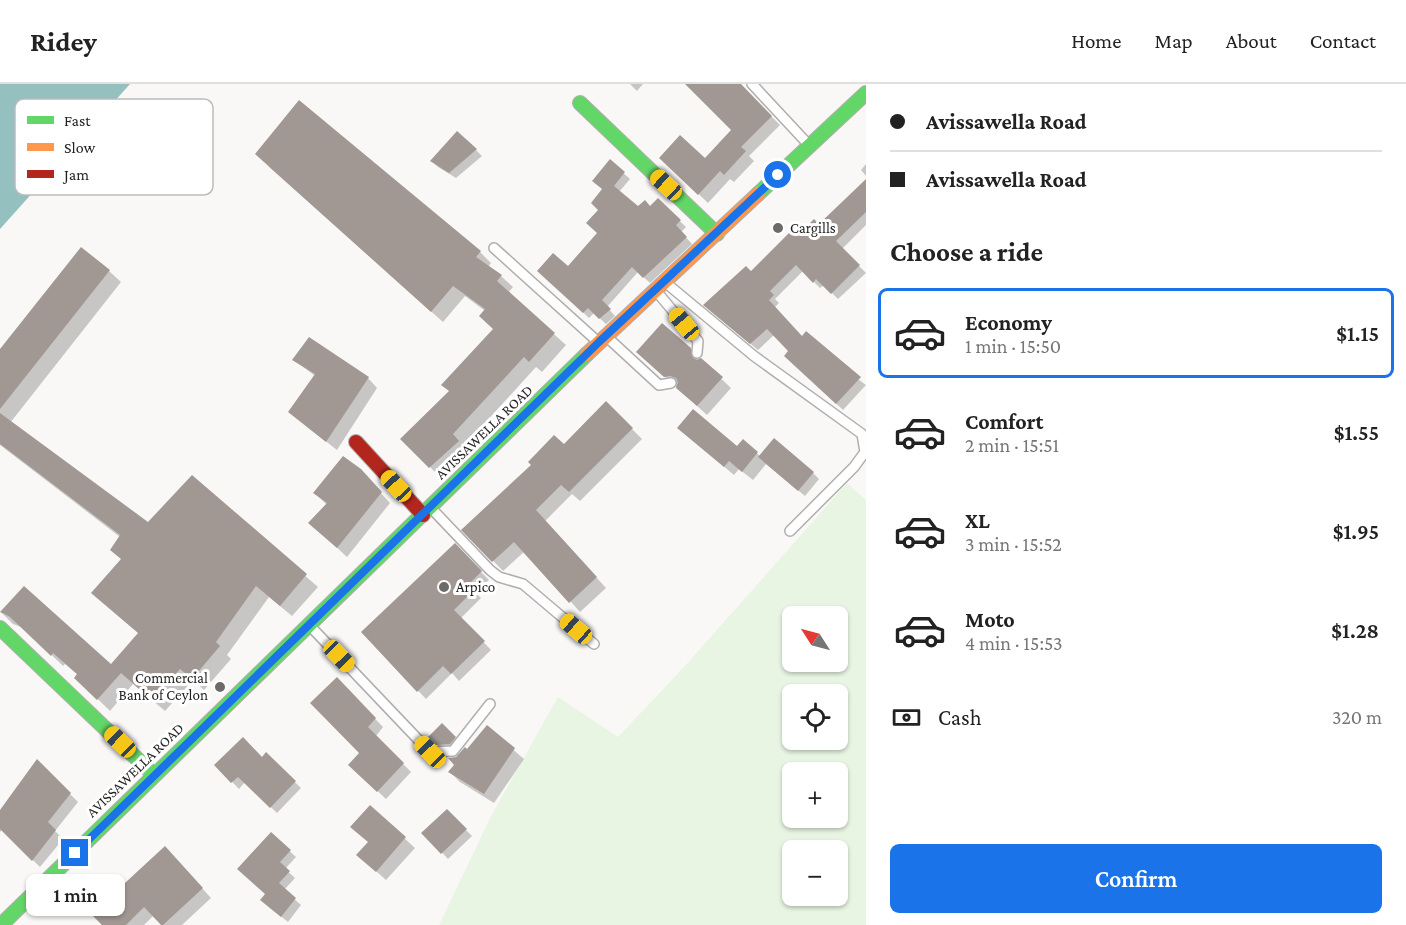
<!DOCTYPE html>
<meta charset="utf-8">
<style>
body{margin:0;font-family:"Crimson Pro",serif;background:#f6f6f6;color:#222;height:100vh;display:flex;flex-direction:column;font-size:22px;white-space:nowrap}
*{box-sizing:border-box;margin:0}
p{font-size:20px;color:#767676}
.icon{flex:none;width:33px;height:33px;fill:none;stroke:currentColor;stroke-width:2;stroke-linecap:round;stroke-linejoin:round}
.map{position:relative;flex:1;overflow:hidden}
.side{display:flex;flex-direction:column;background:#fff;width:540px}
.side>*{flex:none}
.guide{display:grid;align-content:center;height:132px;padding:0 24px;background:#fff}
.needle{width:39px;rotate:306deg}
.fabs{position:absolute;left:782px;top:522px;display:grid;gap:12px}
.fabs a{display:grid;place-items:center;width:66px;height:66px;border-radius:9px;background:#fff;box-shadow:0 2px 4px #0004;font-size:30px}
.end{position:absolute;width:27px;height:27px;margin:-14px;border:8px solid #1a73e8;background:#fff;box-shadow:0 0 0 3px #fff}
.from{border-radius:50%}
.bubble{position:absolute;height:42px;border-radius:9px;background:#fff;box-shadow:0 2px 4px #0004;font-size:20px;font-weight:600;line-height:42px;text-align:center}
.car{position:absolute;width:18px;height:36px;margin:-18px -9px;border-radius:8px;box-shadow:0 0 4px 2px #0007;background:linear-gradient(#f5c518 24%,#345 0 40%,#f5c518 0 76%,#345 0 86%,#f5c518 0)}
.guide b{display:flex;align-items:center;gap:21px;height:57px;font-size:22px}
.guide b+b{border-top:2px solid #e0e0e0}
.guide i{width:15px;height:15px;background:#222}
ul{padding:0;list-style:none}
li{display:flex;align-items:center;gap:18px;height:90px;margin:0 12px 9px;padding:0 12px;border:3px solid transparent;border-radius:9px}
li div{flex:1}
li b{display:block;font-size:22px}
li em{font-style:normal;font-weight:600}
li.on{border-color:#1a73e8}
li>.icon{width:54px;height:54px;stroke-width:1.5}
h2{padding:0 24px;font-size:27px;line-height:72px}
.pay{display:flex;align-items:center;gap:15px;height:66px;padding:0 24px;font-size:22px}
.pay p{margin-inline-start:auto}
.cta{display:flex;gap:12px;margin-top:auto;padding:12px 24px}
.cta a{flex:1;height:69px;border-radius:9px;background:#1a73e8;color:#fff;font-size:24px;font-weight:600;line-height:69px;text-align:center}
header{display:flex;align-items:center;gap:36px;box-sizing:border-box;height:84px;padding:0 30px;background:#fff;border-bottom:2px solid #e0e0e0}
header strong{font-size:28px}
nav{display:flex;gap:33px;margin-inline-start:auto;font-size:21px}
main{display:flex;flex:1;min-height:0}
.map>svg:first-child{display:block}
.green{fill:#e8f5e3;fill-rule:evenodd}
.water{fill:#94c0c0}
.shadow{fill:#0003}
.building{fill:#a19894}
.lines{fill:none;stroke-linecap:round;stroke-linejoin:round}
.lane-casing{stroke:#b0afae;stroke-width:12}
.fast-casing{stroke:#b0afae;stroke-width:16}
.slow-casing{stroke:#b0afae;stroke-width:16}
.jam-casing{stroke:#b0afae;stroke-width:16}
.lane{stroke:#fefefe;stroke-width:9}
.fast{stroke:#63d668;stroke-width:14}
.slow{stroke:#ff974d;stroke-width:14}
.jam{stroke:#b3261e;stroke-width:14}
.route{stroke:#1a73e8;stroke-width:8}
.poi-dot{fill:#6c6b6a;stroke:#fff;stroke-width:2}
.labels{text-anchor:middle;stroke-width:6;stroke-linejoin:round;paint-order:stroke}
.poi-label{font-size:15px;fill:#201f1e;stroke:#fff;text-anchor:start}
.street-label{font-size:15px;fill:#201f1e;stroke:#fff}
.key{fill:#fff;stroke:#bcbcbc;stroke-width:1.5}
.key-label{font-size:16px;fill:#201f1e}
</style>
<header>
<strong>Ridey</strong>
<nav><a>Home</a><a>Map</a><a>About</a><a>Contact</a></nav>
</header>
<main>
<div class="map">
<svg width="866" height="841" viewBox="0 0 866 841">
<rect width="100%" height="100%" fill="#faf8f7"/>
<!-- green -->
<path class="green" d="M847,399L866,416V841H439L491,732L558,613L618,653L684,583ZM792,532H837V578H792ZM792,610H837V656H792ZM792,688H837V734H792ZM792,766H837V812H792Z"/>
<!-- water -->
<path class="water" d="M0,0H130L0,145Z"/>
<!-- shadow -->
<path class="shadow" d="M630,0H643L637,7Z
M687,0H739L780,41L749,72L754,77L734,98L730,95L708,119L661,74L705,76L733,46Z
M476,66L482,72L456,94L438,83L432,77Z
M610,77L630,95L619,108L638,124H651L658,116L686,143L681,148L692,160L650,199L638,188L607,223L615,232L606,240L594,229L589,234L539,187L568,184L599,150L600,126Z
M866,80V92L861,86Z
M268,82L480,168L491,179L488,183L501,192L513,203L508,209L566,261L542,288L536,283L463,363L469,370L441,394L402,355L450,308L494,246L485,227L465,212L443,238Z
M866,97V141L842,165L866,189L838,215L824,201L820,204L803,187L775,215L779,219L774,224L802,254L866,301L843,326L786,272L790,267L774,251L758,266L712,228L751,188L797,154L819,142Z
M109,187L121,198L10,339L148,440L192,393L318,503L292,532L269,513L227,571L231,575L204,606L193,596L165,627L133,600L110,627L76,594L78,591L65,580L63,582L24,544L13,540L2,529L111,582L139,550L122,476L120,453L0,361V267Z
M690,265L731,304L707,331L648,277Z
M294,276L368,294L377,304L337,366L300,337L315,292Z
M606,319L642,355L580,417L572,410L545,437L606,504L580,528L525,467L503,487L463,446L564,362Z
M689,353L738,364L743,357L760,372L813,389L819,395L805,412L766,380L753,396L739,385L734,391Z
M370,397L390,419L347,473L320,448L327,421L315,409Z
M455,461L489,496L475,508L481,514L461,534L491,566L459,597L452,589L426,615L363,548Z
M337,595L383,643L376,652L411,688L386,715L350,681L361,669Z
M442,641L457,657L453,663H440L430,653Z
M487,643L524,675L494,719L460,698L450,688Z
M266,670L301,704L277,729L245,698L239,705L216,681L262,675Z
M37,677L78,718L55,747L63,755L40,783L2,746L0,748V726L1,727Z
M370,723L415,764L386,796L368,780Z
M447,727L472,752L448,775L424,749Z
M271,750L296,773L285,785L295,794L284,806L301,821L288,838L268,822L266,810Z
M174,773L211,814L182,841H163L154,831L144,841H104L113,812Z"/>
<!-- building -->
<path class="building" d="M685,0H741L772,32L741,63L746,67L724,91L720,87L698,111L659,74L680,51L705,74L731,46Z
M299,16L481,167L476,173L502,191L497,197L555,249L529,278L524,273L453,350L459,357L429,384L400,355L449,307L441,301L493,245L479,232L485,225L453,202L431,228L255,70Z
M457,47L477,65L449,89L430,77Z
M610,75L625,88L614,102L638,122L645,116L650,122L658,114L681,136L676,141L687,153L643,194L632,183L602,216L611,225L599,235L588,224L583,229L537,187L553,169L568,182L597,149L586,139L598,126L591,119L602,105L592,97Z
M866,95V128L836,157L860,181L831,210L816,195L813,199L796,181L770,207L774,211L769,216L802,252L806,247L861,293L836,320L784,272L788,267L767,245L750,260L703,221L746,182L751,187L791,147L797,152L814,135L819,140Z
M81,163L110,186L0,325V265Z
M662,239L691,264L693,274L697,276L701,274L723,293L697,322L676,304L678,298L676,294L670,292L664,293L636,268Z
M309,253L369,293L326,358L288,328L315,290L292,276Z
M606,317L633,344L569,408L561,401L536,426L597,493L569,519L514,458L492,478L461,446L531,381L528,378L554,351L564,360Z
M693,325L737,362L743,355L758,368L742,388L729,377L724,383L677,344Z
M0,329L148,438L192,391L307,490L280,522L256,502L216,558L220,562L192,595L180,585L153,617L121,589L97,616L74,594L77,590L53,569L51,572L10,533L0,528L24,502L111,580L138,549L91,509L121,475L110,466L120,451L0,360Z
M774,354L814,388L798,407L758,373Z
M343,372L361,385L382,408L337,464L308,439L327,419L313,409Z
M455,459L482,487L469,500L474,506L454,526L485,557L451,590L443,582L417,608L361,548Z
M337,593L376,634L368,643L404,679L377,708L348,681L359,669L310,619Z
M442,639L456,653L450,660L435,661L428,653Z
M487,641L515,664L484,710L448,688L454,681L448,674L456,673L465,663L467,665Z
M243,653L262,673L266,668L296,697L270,724L238,693L231,699L214,681Z
M37,675L71,709L48,738L56,746L32,777L0,745V726Z
M370,721L406,753L376,788L356,771L368,758L350,743Z
M447,725L467,745L441,770L421,749Z
M271,748L291,766L280,778L290,787L279,799L296,814L281,833L260,816L265,810L237,785Z
M165,762L203,804L163,841H161L144,823L126,841H102L87,826L108,806L113,810Z"/>
<g class="lines">
<!-- lane casing -->
<g class="lane-casing">
<path id="lane" d="M752,0L807,59
M494,164L597,257
M666,199L754,272L862,350L865,368L854,383L790,447
M657,208L698,257L697,269
M608,254L659,301L671,299
M432,425L490,486L499,493L523,500L594,560
M312,544L430,668L453,667L490,620"/>
</g>
<!-- fast casing -->
<g class="fast-casing">
<path id="fast" d="M580,19L717,150
M758,110L866,9
M0,544L154,691
M1,841L587,270"/>
</g>
<!-- slow casing -->
<g class="slow-casing">
<path id="slow" d="M587,270L758,110"/>
</g>
<!-- jam casing -->
<g class="jam-casing">
<path id="jam" d="M356,358L423,431"/>
</g>
<!-- lane -->
<use href="#lane" class="lane"/>
<!-- fast -->
<use href="#fast" class="fast"/>
<!-- slow -->
<use href="#slow" class="slow"/>
<!-- jam -->
<use href="#jam" class="jam"/>
</g>
<g class="lines">
<!-- route -->
<path class="route" d="M75,769L599,258L778,91"/>
</g>
<!-- markers -->
<g class="poi-dot">
<circle cx="778" cy="144" r="6"/>
<circle cx="444" cy="503" r="6"/>
<circle cx="220" cy="603" r="6"/>
</g>
<g class="labels">
<!-- poi labels -->
<g class="poi-label">
<text x="790" y="149">Cargills</text>
<text x="456" y="508">Arpico</text>
<text x="208" y="599" text-anchor="end">Commercial<tspan x="208" dy="17">Bank of Ceylon</tspan></text>
</g>
<!-- street labels -->
<g class="street-label">
<text transform="translate(484 348) rotate(-44)" y="5">AVISSAWELLA ROAD</text>
<text transform="translate(135 686) rotate(-44)" y="5">AVISSAWELLA ROAD</text>
</g>
</g>
<!-- legend -->
<rect x="15" y="15" width="198" height="96" rx="9" class="key"/>
<rect x="27" y="32" width="27" height="8" fill="#63d668"/>
<rect x="27" y="59" width="27" height="8" fill="#ff974d"/>
<rect x="27" y="86" width="27" height="8" fill="#b3261e"/>
<g class="key-label">
<text x="64" y="42">Fast</text>
<text x="64" y="69">Slow</text>
<text x="64" y="96">Jam</text>
</g>
</svg>
<div class="fabs">
<a><svg class="needle" viewBox="-14 -14 28 28"><path d="M0-13l5 13h-10z" fill="#e53935"/><path d="M0 13l5-13h-10z" fill="#767676"/></svg></a>
<a><svg class="icon" aria-label="locate" viewBox="0 0 24 24"><circle cx="12" cy="12" r="6"/><path d="M12 2v4M12 18v4M2 12h4M18 12h4"/></svg></a>
<a>+</a>
<a>−</a>
</div>
<i class="end from" style="left:778px;top:91px"></i>
<i class="end" style="left:75px;top:769px"></i>
<div class="bubble" style="left:26px;top:790px;width:99px">1 min</div>
<i class="car" style="left:666px;top:101px;rotate:313deg"></i>
<i class="car" style="left:684px;top:240px;rotate:320deg"></i>
<i class="car" style="left:396px;top:402px;rotate:317deg"></i>
<i class="car" style="left:576px;top:545px;rotate:311deg"></i>
<i class="car" style="left:339px;top:572px;rotate:136deg"></i>
<i class="car" style="left:120px;top:658px;rotate:314deg"></i>
<i class="car" style="left:430px;top:668px;rotate:316deg"></i>
</div>
<section class="side">
<div class="guide">
<b><i class="from"></i>Avissawella Road</b>
<b><i></i>Avissawella Road</b>
</div>
<h2>Choose a ride</h2>
<ul>
<li class="on"><svg class="icon" aria-label="car" viewBox="0 0 24 24"><path d="M5 17H2v-5l4-1 3-4h7l3 4 3 1v5h-3M9 17h6M6 11h13"/><circle cx="7" cy="17" r="2"/><circle cx="17" cy="17" r="2"/></svg><div><b>Economy</b><p>1 min · 15:50</p></div><em>$1.15</em></li>
<li><svg class="icon" aria-label="car" viewBox="0 0 24 24"><path d="M5 17H2v-5l4-1 3-4h7l3 4 3 1v5h-3M9 17h6M6 11h13"/><circle cx="7" cy="17" r="2"/><circle cx="17" cy="17" r="2"/></svg><div><b>Comfort</b><p>2 min · 15:51</p></div><em>$1.55</em></li>
<li><svg class="icon" aria-label="car" viewBox="0 0 24 24"><path d="M5 17H2v-5l4-1 3-4h7l3 4 3 1v5h-3M9 17h6M6 11h13"/><circle cx="7" cy="17" r="2"/><circle cx="17" cy="17" r="2"/></svg><div><b>XL</b><p>3 min · 15:52</p></div><em>$1.95</em></li>
<li><svg class="icon" aria-label="car" viewBox="0 0 24 24"><path d="M5 17H2v-5l4-1 3-4h7l3 4 3 1v5h-3M9 17h6M6 11h13"/><circle cx="7" cy="17" r="2"/><circle cx="17" cy="17" r="2"/></svg><div><b>Moto</b><p>4 min · 15:53</p></div><em>$1.28</em></li>
</ul>
<div class="pay"><svg class="icon" aria-label="cash" viewBox="0 0 24 24"><path d="M3 7h18v10H3z"/><circle cx="12" cy="12" r="2"/></svg>Cash<p>320 m</p></div>
<div class="cta"><a>Confirm</a></div>
</section>
</main>
